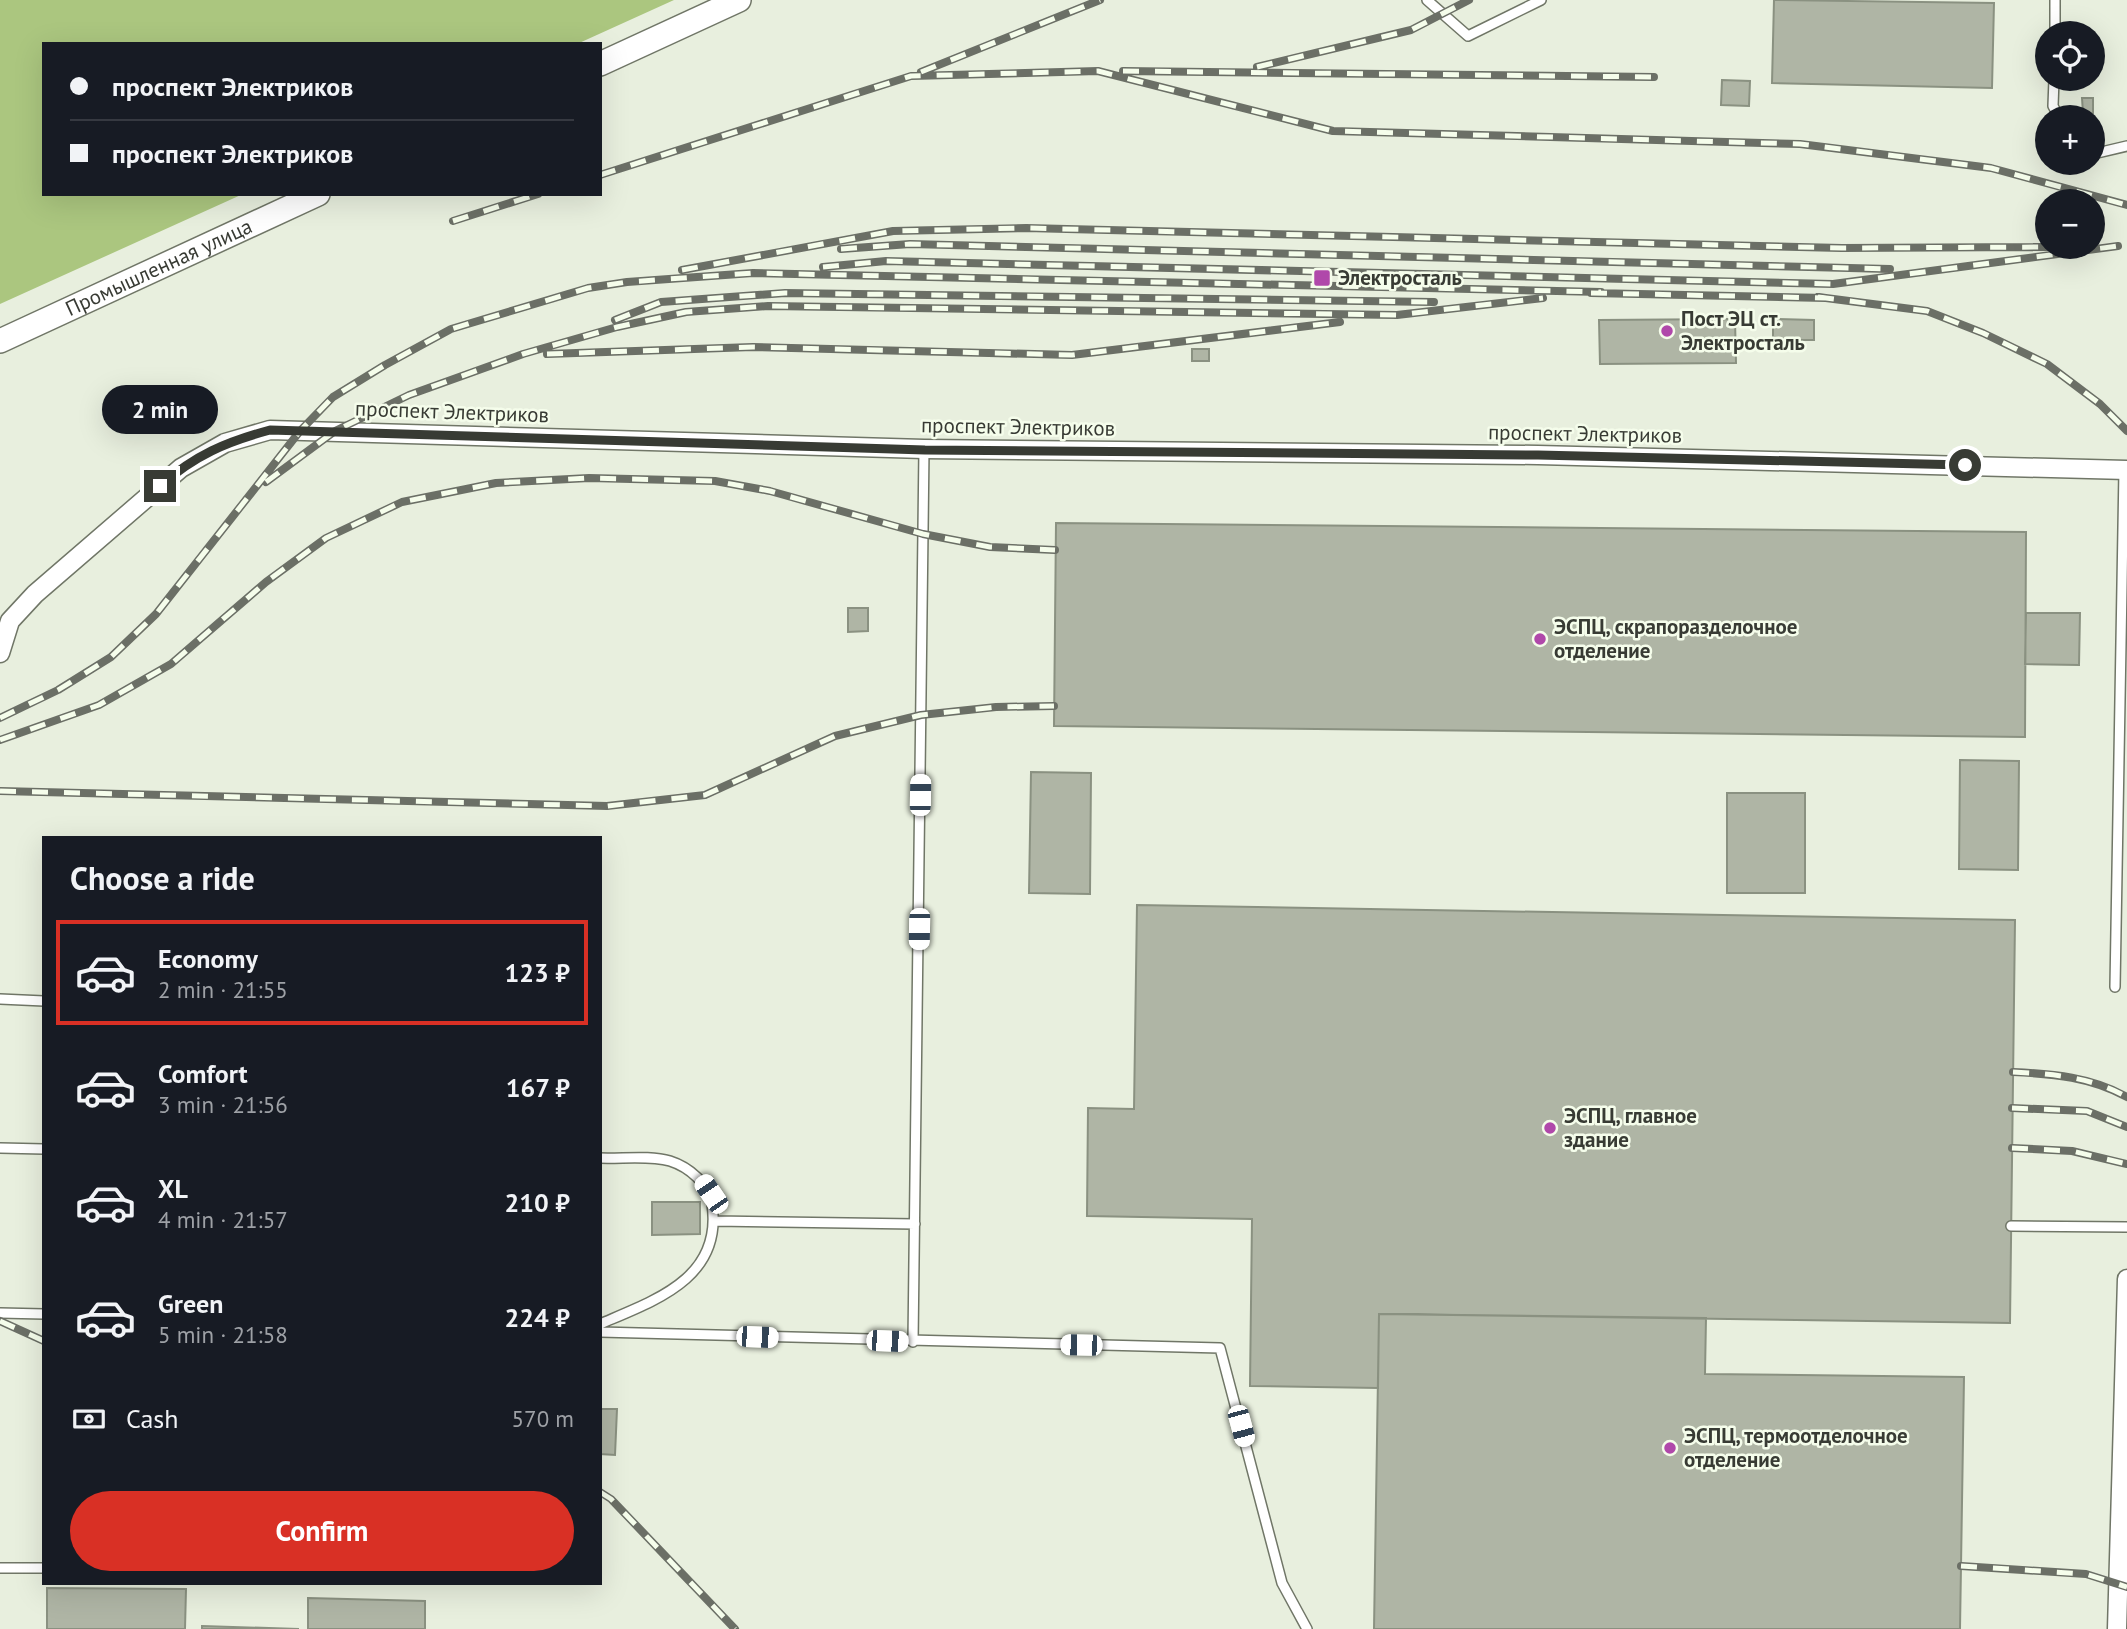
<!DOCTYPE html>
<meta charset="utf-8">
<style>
body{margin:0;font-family:"PT Sans",sans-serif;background:#20242c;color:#f1f3f6;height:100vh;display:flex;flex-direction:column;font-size:26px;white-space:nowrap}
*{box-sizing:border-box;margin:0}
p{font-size:23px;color:#9ea1a6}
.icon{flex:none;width:38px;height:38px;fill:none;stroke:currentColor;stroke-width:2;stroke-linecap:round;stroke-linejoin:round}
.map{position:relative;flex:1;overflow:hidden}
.details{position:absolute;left:42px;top:836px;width:560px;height:749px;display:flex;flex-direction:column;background:#171b24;border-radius:0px;box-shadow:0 7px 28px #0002}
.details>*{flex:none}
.banner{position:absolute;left:42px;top:42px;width:560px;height:154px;border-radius:0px;box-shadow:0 7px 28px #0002;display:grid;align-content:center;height:154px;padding:0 28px;background:#171b24}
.fabs{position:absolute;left:2035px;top:21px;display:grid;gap:14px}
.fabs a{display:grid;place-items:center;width:70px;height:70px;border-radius:50%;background:#171b24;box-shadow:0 7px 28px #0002;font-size:35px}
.end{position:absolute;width:32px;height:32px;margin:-16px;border:9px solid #383b34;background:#fff;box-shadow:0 0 0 4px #fff}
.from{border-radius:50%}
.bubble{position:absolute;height:49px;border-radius:24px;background:#171b24;box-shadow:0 7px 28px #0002;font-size:23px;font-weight:600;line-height:49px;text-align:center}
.car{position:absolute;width:21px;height:42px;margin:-21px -10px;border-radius:9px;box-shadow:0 0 5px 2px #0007;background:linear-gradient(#fff 24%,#345 0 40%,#fff 0 76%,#345 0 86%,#fff 0)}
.banner b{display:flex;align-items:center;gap:24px;height:66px;font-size:26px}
.banner b+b{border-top:2px solid #363941}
.banner i{width:18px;height:18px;background:#f1f3f6}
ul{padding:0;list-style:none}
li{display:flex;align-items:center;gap:21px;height:105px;margin:0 14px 10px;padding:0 14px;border:4px solid transparent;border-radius:0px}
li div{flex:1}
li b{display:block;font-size:26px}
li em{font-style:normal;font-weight:600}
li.current{border-color:#d93025}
li>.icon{width:63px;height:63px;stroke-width:1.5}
h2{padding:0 28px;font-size:32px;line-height:84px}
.pay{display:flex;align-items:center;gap:18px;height:77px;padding:0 28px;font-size:26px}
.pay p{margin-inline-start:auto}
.primary-button{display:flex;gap:14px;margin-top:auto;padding:14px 28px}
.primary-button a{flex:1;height:80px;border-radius:42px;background:#d93025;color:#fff;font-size:28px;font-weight:600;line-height:80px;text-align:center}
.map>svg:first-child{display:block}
.forest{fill:#abc67f}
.building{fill:#afb5a5;stroke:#8a9181;stroke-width:2}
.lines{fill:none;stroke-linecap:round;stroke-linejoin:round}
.service-casing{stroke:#707667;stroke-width:12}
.minor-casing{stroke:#707667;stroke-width:21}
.tertiary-casing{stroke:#707667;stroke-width:26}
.service{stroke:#fff;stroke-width:9}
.minor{stroke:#fff;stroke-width:18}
.tertiary{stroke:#fff;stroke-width:23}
.rail-casing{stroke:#6b6f66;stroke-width:8}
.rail{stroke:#f5fdeb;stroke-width:5;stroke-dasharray:16;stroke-linecap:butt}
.route{stroke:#383b34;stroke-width:9}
.poi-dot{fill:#b048aa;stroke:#f5fdeb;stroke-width:2.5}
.labels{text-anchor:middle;stroke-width:5;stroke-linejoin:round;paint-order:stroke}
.street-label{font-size:21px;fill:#383b34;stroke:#f5fdeb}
.poi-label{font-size:21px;font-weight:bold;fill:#383b34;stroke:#f5fdeb;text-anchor:start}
</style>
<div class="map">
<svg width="2127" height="1629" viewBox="0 0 2127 1629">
<rect width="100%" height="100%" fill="#e8efde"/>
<!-- forest -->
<path class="forest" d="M0,0H674L577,44H44V194H243L0,304Z"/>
<!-- building -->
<path class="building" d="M1774,0L1994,3L1992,88L1772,83Z
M1722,80L1750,81L1749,106L1721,105Z
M2082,98H2093V113H2083Z
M1735,319L1736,363L1600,364L1599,320Z
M1773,319L1814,320V340H1773Z
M1192,349H1209V361H1192Z
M1056,523L2026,532L2025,737L1054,726Z
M848,608H868V631L848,632Z
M2026,613H2080L2079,665L2025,664Z
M1960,760L2019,761L2018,870L1959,869Z
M1031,772L1091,773L1090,894L1029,893Z
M1727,793H1805V893H1727Z
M1137,905L2015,920L2010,1323L1379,1314L1378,1388L1250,1386L1252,1219L1087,1216L1088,1108L1134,1109Z
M652,1202H700V1234L652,1235Z
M1379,1314L1706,1318L1705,1374L1964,1377L1960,1629H1374Z
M600,1409H617L615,1455L600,1454Z
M47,1588L186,1589L185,1629H47Z
M308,1598L425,1601V1629H308Z
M202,1626L299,1629H202Z"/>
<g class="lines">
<!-- service casing -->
<g class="service-casing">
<path id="service" d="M1427,0L1468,36L1541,0
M2055,33V0
M2054,79L2053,106L2059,117
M2093,154L2127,146
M2115,987L2124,470
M0,999L44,1001
M0,1148L44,1149
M600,1158C621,1159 650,1155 670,1161C689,1167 709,1184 712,1204C723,1278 656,1300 600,1324
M715,1221L915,1224
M2011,1226L2127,1227
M0,1313L44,1314
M600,1332L1220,1348L1282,1583L1307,1629
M913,1342L924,449
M0,1568H44"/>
</g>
<!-- minor casing -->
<g class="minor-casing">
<path id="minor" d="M0,653L10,621L35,594L181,468L225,443L270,430L924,449L1538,455L2127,470
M2117,1629L2127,1279"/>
</g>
<!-- tertiary casing -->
<g class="tertiary-casing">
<g id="tertiary">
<path d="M600,64L739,0"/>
<path id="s1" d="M0,341L318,194"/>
</g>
</g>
<!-- service -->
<use href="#service" class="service"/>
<!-- minor -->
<use href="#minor" class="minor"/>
<!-- tertiary -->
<use href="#tertiary" class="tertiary"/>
<!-- rail casing -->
<g class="rail-casing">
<path id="rail" d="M1257,67L1411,30L1469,0
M1123,71L1654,77
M921,72L1100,0
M600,175L911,76L1098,71L1333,131L1800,144L1991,168L2127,205
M453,221L538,194
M841,249L910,244L1890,269
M823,267L886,261L1833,284L2118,246
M682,270L893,231L1026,228L1842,248L2048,247
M1591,293L1826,298
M1818,297L1927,311L1983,333L2047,364L2100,404L2127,431
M615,320L661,302L785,293L1434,302
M547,354L753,347L1072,355L1340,322
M266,482L335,431L409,395L523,354L617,327L686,312L768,306L1397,315L1543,298
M0,718L58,690L111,657L156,614L300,431L333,397L385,365L451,329L588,288L627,282L753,273L1601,292
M0,740L99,705L171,664L266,582L326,538L402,502L496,483L589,478L715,481L770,491L923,534L990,547L1055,550
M0,791L607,806L705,795L835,736L921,715L996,707L1054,706
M2013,1072C2054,1074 2091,1077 2127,1097
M2012,1108L2087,1111L2127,1127
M2012,1148L2072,1151L2127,1164
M0,1321L44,1341
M600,1492L611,1499L735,1629
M1961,1566L2086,1574L2127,1587"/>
</g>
<!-- rail -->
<use href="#rail" class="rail"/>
</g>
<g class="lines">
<!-- route -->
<path class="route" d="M160,486C195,455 226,442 270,430L925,450L1538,455L1965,465"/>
</g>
<!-- markers -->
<g class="poi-dot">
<rect x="1313" y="269" width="18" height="18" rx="3.5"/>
<circle cx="1667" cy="331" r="7"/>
<circle cx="1540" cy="639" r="7"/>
<circle cx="1550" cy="1128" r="7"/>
<circle cx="1670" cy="1448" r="7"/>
</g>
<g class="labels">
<!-- street labels -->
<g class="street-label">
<text dy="7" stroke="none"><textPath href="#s1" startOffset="175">Промышленная улица</textPath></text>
<text transform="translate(452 412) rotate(2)" y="7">проспект Электриков</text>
<text transform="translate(1018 427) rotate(1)" y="7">проспект Электриков</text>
<text transform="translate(1585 434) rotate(1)" y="7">проспект Электриков</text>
</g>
<!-- poi labels -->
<g class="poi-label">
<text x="1338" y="285">Электросталь</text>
<text x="1681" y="326">Пост ЭЦ ст.<tspan x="1681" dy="24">Электросталь</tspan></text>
<text x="1554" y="634">ЭСПЦ, скрапоразделочное<tspan x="1554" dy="24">отделение</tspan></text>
<text x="1564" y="1123">ЭСПЦ, главное<tspan x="1564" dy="24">здание</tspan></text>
<text x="1684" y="1443">ЭСПЦ, термоотделочное<tspan x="1684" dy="24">отделение</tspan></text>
</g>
</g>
</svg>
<div class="fabs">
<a><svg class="icon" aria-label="locate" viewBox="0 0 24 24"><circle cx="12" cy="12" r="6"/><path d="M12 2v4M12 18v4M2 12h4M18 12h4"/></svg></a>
<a>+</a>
<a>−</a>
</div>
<i class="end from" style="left:1965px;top:465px"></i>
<i class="end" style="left:160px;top:486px"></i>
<div class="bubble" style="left:102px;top:385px;width:116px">2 min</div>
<i class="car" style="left:920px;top:795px;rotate:1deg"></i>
<i class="car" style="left:919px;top:929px;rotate:181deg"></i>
<i class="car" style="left:711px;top:1194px;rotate:326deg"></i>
<i class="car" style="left:757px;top:1337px;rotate:92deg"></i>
<i class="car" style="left:887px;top:1341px;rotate:92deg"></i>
<i class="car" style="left:1081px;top:1345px;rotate:271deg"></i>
<i class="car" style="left:1241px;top:1426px;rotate:165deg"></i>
<div class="banner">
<b><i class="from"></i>проспект Электриков</b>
<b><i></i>проспект Электриков</b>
</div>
<section class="details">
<h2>Choose a ride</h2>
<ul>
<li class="current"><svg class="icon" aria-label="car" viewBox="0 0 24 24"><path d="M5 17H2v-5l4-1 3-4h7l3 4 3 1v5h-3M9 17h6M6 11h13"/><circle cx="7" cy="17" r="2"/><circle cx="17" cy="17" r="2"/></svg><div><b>Economy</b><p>2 min · 21:55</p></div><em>123 ₽</em></li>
<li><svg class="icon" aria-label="car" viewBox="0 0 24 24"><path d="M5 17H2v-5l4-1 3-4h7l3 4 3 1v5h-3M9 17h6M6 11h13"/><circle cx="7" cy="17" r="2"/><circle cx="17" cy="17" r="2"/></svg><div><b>Comfort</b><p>3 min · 21:56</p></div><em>167 ₽</em></li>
<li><svg class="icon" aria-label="car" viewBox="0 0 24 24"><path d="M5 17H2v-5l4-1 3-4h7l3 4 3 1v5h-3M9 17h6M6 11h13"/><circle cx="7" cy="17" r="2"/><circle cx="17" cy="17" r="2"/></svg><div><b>XL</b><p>4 min · 21:57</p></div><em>210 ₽</em></li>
<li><svg class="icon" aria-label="car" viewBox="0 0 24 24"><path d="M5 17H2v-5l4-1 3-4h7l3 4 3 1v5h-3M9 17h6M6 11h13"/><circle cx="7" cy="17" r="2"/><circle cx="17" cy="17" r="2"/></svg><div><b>Green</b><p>5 min · 21:58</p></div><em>224 ₽</em></li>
</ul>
<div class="pay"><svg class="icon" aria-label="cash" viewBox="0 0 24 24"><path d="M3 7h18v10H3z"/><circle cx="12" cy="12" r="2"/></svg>Cash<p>570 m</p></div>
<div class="primary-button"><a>Confirm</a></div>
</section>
</div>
